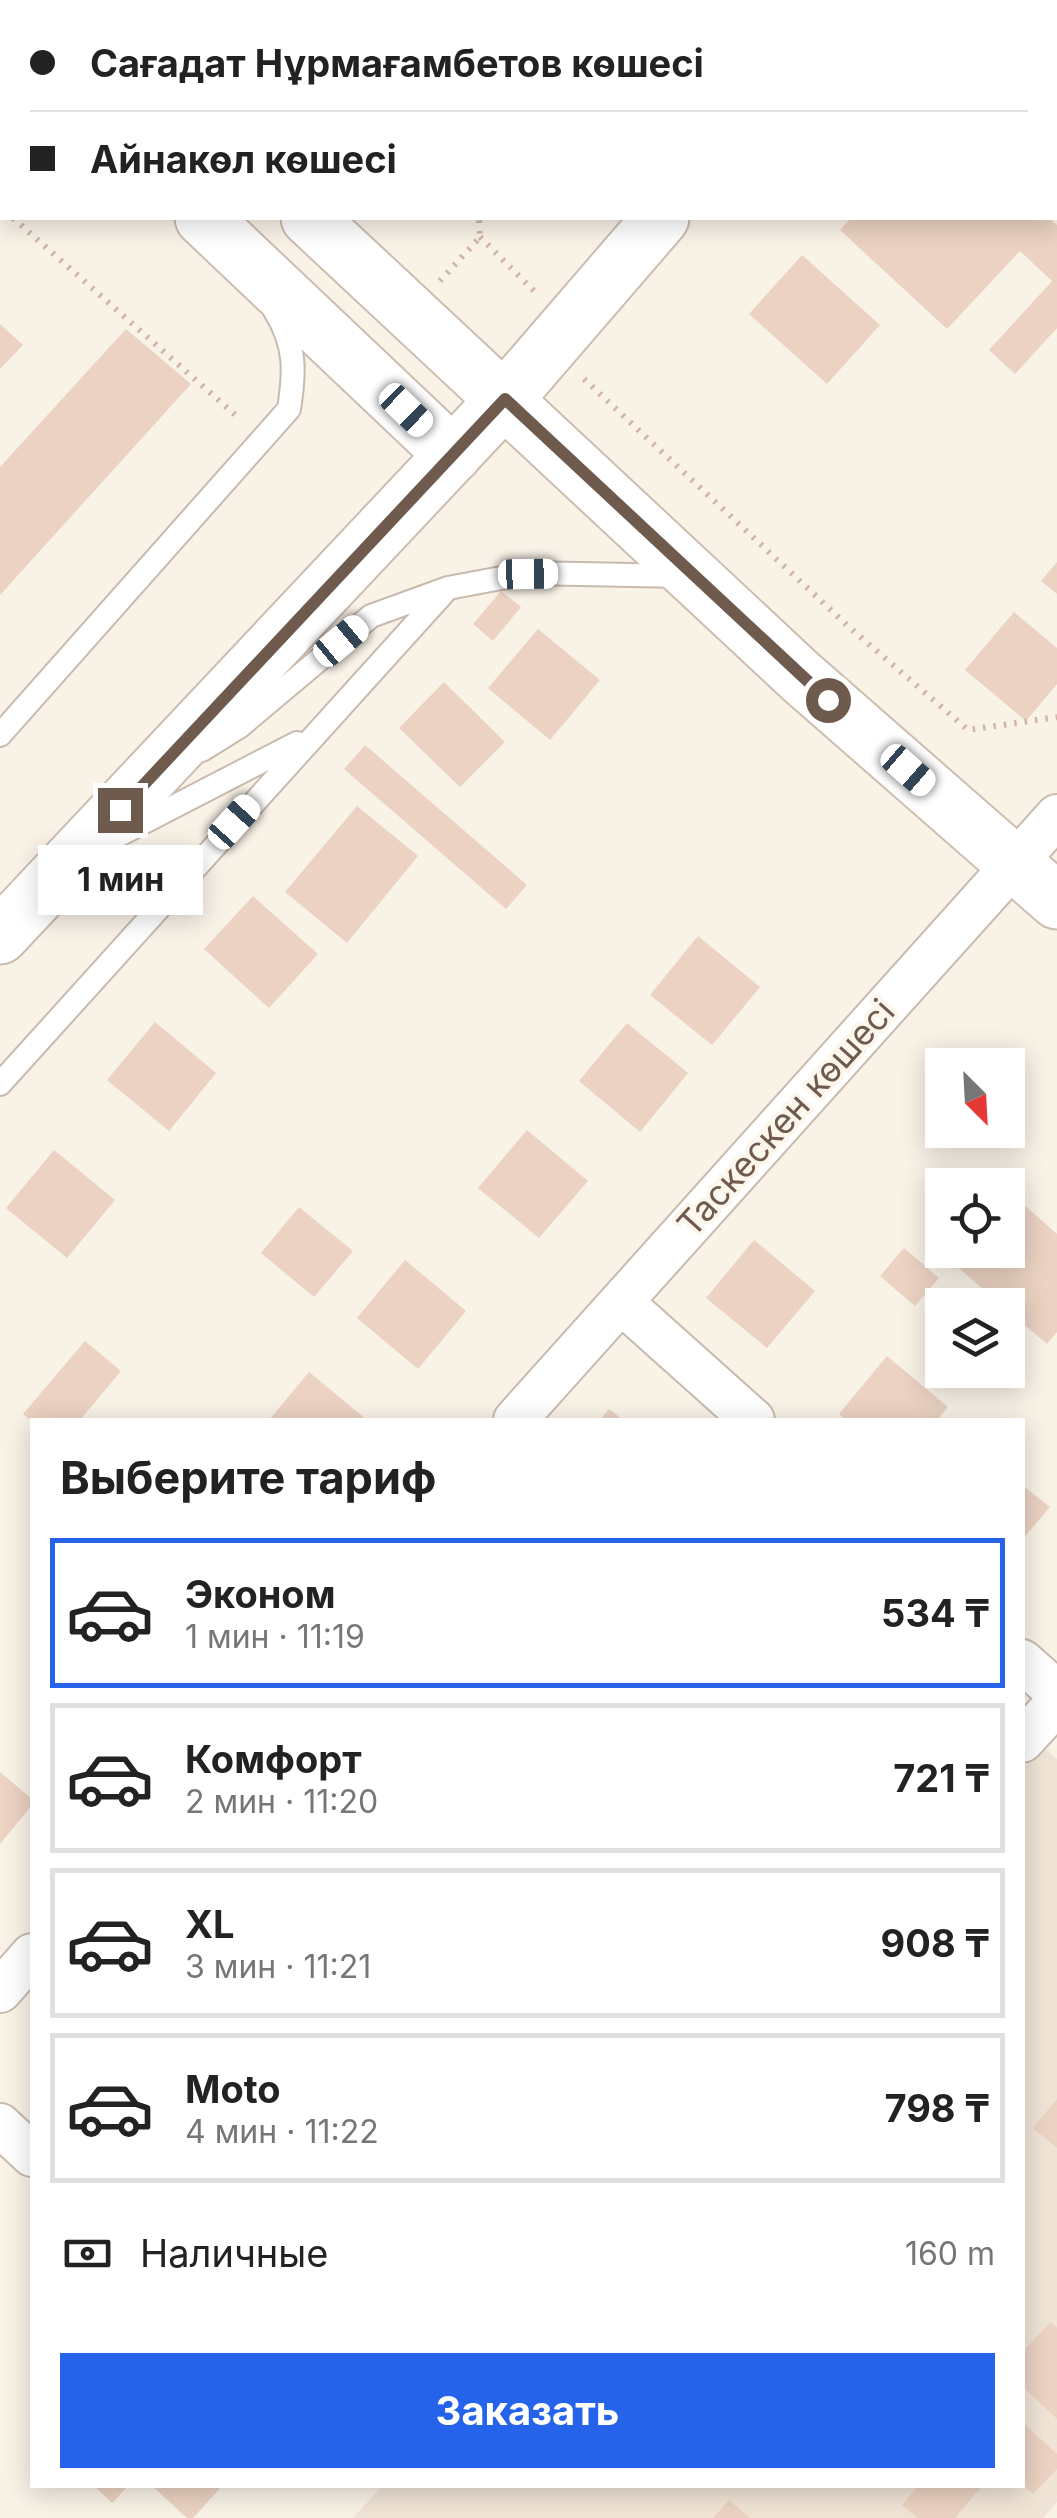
<!DOCTYPE html>
<html lang="ru">
<meta charset="utf-8">
<style>
body{margin:0;font-family:Inter,sans-serif;background:#f6f6f6;color:#222;height:100vh;display:flex;flex-direction:column;font-size:38px;white-space:nowrap}
*{box-sizing:border-box;margin:0}
p{font-size:32px;color:#767676}
.icon{flex:none;width:55px;height:55px;fill:none;stroke:currentColor;stroke-width:2;stroke-linecap:round;stroke-linejoin:round}
.map{position:relative;flex:1;overflow:hidden}
.panel{position:absolute;left:30px;top:1418px;width:995px;height:1070px;display:flex;flex-direction:column;background:#fff;border-radius:0px;box-shadow:0 5px 25px #0003}
.panel>*{flex:none}
.top-card{position:absolute;left:0px;top:0px;width:1058px;height:220px;box-shadow:0 5px 25px #0003;display:grid;align-content:center;height:220px;padding:0 30px;background:#fff}
.needle{width:65px;rotate:156deg}
.tools{position:absolute;left:925px;top:1048px;display:grid;gap:20px}
.tools a{display:grid;place-items:center;width:100px;height:100px;border-radius:0px;background:#fff;box-shadow:0 5px 25px #0003;font-size:50px}
.end{position:absolute;width:45px;height:45px;margin:-22px;border:12px solid #6f5a4e;background:#fff;box-shadow:0 0 0 5px #fff}
.from{border-radius:50%}
.bubble{position:absolute;height:70px;border-radius:0px;background:#fff;box-shadow:0 5px 25px #0003;font-size:32px;font-weight:700;line-height:70px;text-align:center}
.car{position:absolute;width:30px;height:60px;margin:-30px -15px;border-radius:12px;box-shadow:0 0 8px 2px #0007;background:linear-gradient(#fff 24%,#345 0 40%,#fff 0 76%,#345 0 86%,#fff 0)}
.top-card b{display:flex;align-items:center;gap:35px;height:95px;font-size:38px}
.top-card b+b{border-top:2px solid #e0e0e0}
.top-card i{width:25px;height:25px;background:#222}
ul{padding:0;list-style:none}
li{display:flex;align-items:center;gap:30px;height:150px;margin:0 20px 15px;padding:0 10px;border:5px solid #e0e0e0;border-radius:0px}
li div{flex:1}
li b{display:block;font-size:38px}
li em{font-style:normal;font-weight:700}
li.active{border-color:#2563eb}
li>.icon{width:90px;height:90px;stroke-width:1.5}
h2{padding:0 30px;font-size:45px;line-height:120px}
.pay{display:flex;align-items:center;gap:25px;height:110px;padding:0 30px;font-size:38px}
.pay p{margin-inline-start:auto}
.button{display:flex;gap:20px;margin-top:auto;padding:20px 30px}
.button a{flex:1;height:115px;border-radius:0px;background:#2563eb;color:#fff;font-size:40px;font-weight:700;line-height:115px;text-align:center}
.map>svg:first-child{display:block}
.residential{fill:#f0e4d6}
.building{fill:#ebd2c2}
.lines{fill:none;stroke-linecap:round;stroke-linejoin:round}
.lane-casing{stroke:#c9baae;stroke-width:26}
.street-casing{stroke:#c9baae;stroke-width:46}
.secondary-casing{stroke:#cebcaf;stroke-width:59}
.path{stroke:#d0b5a5;stroke-width:6;stroke-dasharray:2.5 8;stroke-linecap:butt}
.lane{stroke:#fff;stroke-width:22}
.street{stroke:#fff;stroke-width:42}
.secondary{stroke:#fff;stroke-width:55}
.route{stroke:#6f5a4e;stroke-width:12}
.labels{text-anchor:middle;stroke-width:8;stroke-linejoin:round;paint-order:stroke}
.street-label{font-size:35px;fill:#6f5a4e;stroke:#fdf6ec}
</style>
<div class="map">
<svg width="1057" height="2518" viewBox="0 0 1057 2518">
<rect width="100%" height="100%" fill="#f9f2e7"/>
<!-- residential -->
<path class="residential" d="M1043,1746L1057,1759V2502L1043,2518H353L383,2485H1022V1769Z"/>
<!-- building -->
<path class="building" d="M851,218H1049L1057,225V328L1015,374L989,350L1052,281L1020,251L947,329L840,230Z
M802,255L880,325L827,384L749,314Z
M0,324L23,345L0,369Z
M126,329L191,384L0,595V467Z
M1057,562V594L1041,581Z
M501,591L521,607L493,641L473,624Z
M1014,612L1057,648V684L1026,721L965,670Z
M538,629L600,680L550,740L488,688Z
M444,682L505,742L460,787L399,728Z
M365,745L527,885L506,909L344,769Z
M357,806L418,856L347,943L285,892Z
M253,896L318,954L269,1008L204,949Z
M698,936L760,987L712,1045L650,995Z
M155,1022L216,1073L169,1131L107,1080Z
M627,1023L688,1073L640,1132L579,1081Z
M527,1130L588,1181L539,1238L478,1188Z
M54,1150L115,1200L67,1258L6,1208Z
M1012,1194L1057,1234V1332L1047,1344L1008,1311V1305H1001L954,1264L966,1250H1008V1199Z
M299,1207L353,1251L314,1297L261,1253Z
M754,1240L815,1291L767,1348L706,1298Z
M904,1248L939,1278L915,1306L880,1276Z
M405,1260L466,1311L418,1369L357,1318Z
M85,1341L121,1371L80,1420H31L23,1414Z
M887,1356L948,1407L937,1420H846L839,1414Z
M309,1372L367,1420H269Z
M609,1409L623,1420H600Z
M1022,1485L1050,1507L1022,1540Z
M0,1772L32,1799V1805L0,1844Z
M1057,2099V2148L1033,2128Z
M1051,2322L1057,2328V2419L1022,2386V2352Z
M1022,2422L1057,2454V2469L1033,2494L1022,2485Z
M93,2485H129L112,2503Z
M151,2485H223L193,2518H187Z
M919,2485H983L955,2518H918L902,2505Z
M729,2500L750,2518H713Z"/>
<g class="lines">
<!-- lane casing -->
<g class="lane-casing">
<path id="lane" d="M357,0L359,2
M754,0L757,2
M478,2L481,0
M0,735L289,409C295,372 296,345 275,311
M202,750L239,727L371,616L448,588L528,573L682,576
M121,834L297,743
M0,1084L448,588"/>
</g>
<!-- street casing -->
<g class="street-casing">
<path id="street" d="M621,1302L753,1420
M515,1420L1057,816
M1022,1661L1057,1692
M1022,1741L1057,1703
M0,1991L32,1955
M0,2125L32,2155"/>
</g>
<!-- secondary casing -->
<g class="secondary-casing">
<path id="secondary" d="M73,0L76,2
M852,2L854,0
M0,24L2,27
M203,218L453,455
M309,218L801,677L1057,901
M0,936L505,399L661,218"/>
</g>
<!-- path -->
<path class="path" d="M290,0L293,2
M0,206L2,208
M13,218L241,420
M480,237L535,292
M440,281L480,237L479,218
M584,379L849,627L968,730L1057,717"/>
<!-- lane -->
<use href="#lane" class="lane"/>
<!-- street -->
<use href="#street" class="street"/>
<!-- secondary -->
<use href="#secondary" class="secondary"/>
</g>
<g class="lines">
<!-- route -->
<path class="route" d="M120,810L505,399L828,700"/>
</g>
<g class="labels">
<!-- street labels -->
<g class="street-label">
<text transform="translate(786 1118) rotate(-48)" y="12">Таскескен көшесі</text>
</g>
</g>
</svg>
<div class="tools">
<a><svg class="needle" viewBox="-14 -14 28 28"><path d="M0-13l5 13h-10z" fill="#e53935"/><path d="M0 13l5-13h-10z" fill="#767676"/></svg></a>
<a><svg class="icon" aria-label="locate" viewBox="0 0 24 24"><circle cx="12" cy="12" r="6"/><path d="M12 2v4M12 18v4M2 12h4M18 12h4"/></svg></a>
<a><svg class="icon" aria-label="layers" viewBox="0 0 24 24"><path d="M12 4l9 5-9 5-9-5zM3 14l9 5 9-5"/></svg></a>
</div>
<i class="end from" style="left:828px;top:700px"></i>
<i class="end" style="left:120px;top:810px"></i>
<div class="bubble" style="left:38px;top:845px;width:165px">1 мин</div>
<i class="car" style="left:406px;top:410px;rotate:134deg"></i>
<i class="car" style="left:528px;top:574px;rotate:89deg"></i>
<i class="car" style="left:341px;top:641px;rotate:50deg"></i>
<i class="car" style="left:908px;top:770px;rotate:131deg"></i>
<i class="car" style="left:234px;top:822px;rotate:42deg"></i>
<div class="top-card">
<b><i class="from"></i>Сағадат Нұрмағамбетов көшесі</b>
<b><i></i>Айнакөл көшесі</b>
</div>
<section class="panel">
<h2>Выберите тариф</h2>
<ul>
<li class="active"><svg class="icon" aria-label="car" viewBox="0 0 24 24"><path d="M5 17H2v-5l4-1 3-4h7l3 4 3 1v5h-3M9 17h6M6 11h13"/><circle cx="7" cy="17" r="2"/><circle cx="17" cy="17" r="2"/></svg><div><b>Эконом</b><p>1 мин · 11:19</p></div><em>534 ₸</em></li>
<li><svg class="icon" aria-label="car" viewBox="0 0 24 24"><path d="M5 17H2v-5l4-1 3-4h7l3 4 3 1v5h-3M9 17h6M6 11h13"/><circle cx="7" cy="17" r="2"/><circle cx="17" cy="17" r="2"/></svg><div><b>Комфорт</b><p>2 мин · 11:20</p></div><em>721 ₸</em></li>
<li><svg class="icon" aria-label="car" viewBox="0 0 24 24"><path d="M5 17H2v-5l4-1 3-4h7l3 4 3 1v5h-3M9 17h6M6 11h13"/><circle cx="7" cy="17" r="2"/><circle cx="17" cy="17" r="2"/></svg><div><b>XL</b><p>3 мин · 11:21</p></div><em>908 ₸</em></li>
<li><svg class="icon" aria-label="car" viewBox="0 0 24 24"><path d="M5 17H2v-5l4-1 3-4h7l3 4 3 1v5h-3M9 17h6M6 11h13"/><circle cx="7" cy="17" r="2"/><circle cx="17" cy="17" r="2"/></svg><div><b>Moto</b><p>4 мин · 11:22</p></div><em>798 ₸</em></li>
</ul>
<div class="pay"><svg class="icon" aria-label="cash" viewBox="0 0 24 24"><path d="M3 7h18v10H3z"/><circle cx="12" cy="12" r="2"/></svg>Наличные<p>160 m</p></div>
<div class="button"><a>Заказать</a></div>
</section>
</div>
